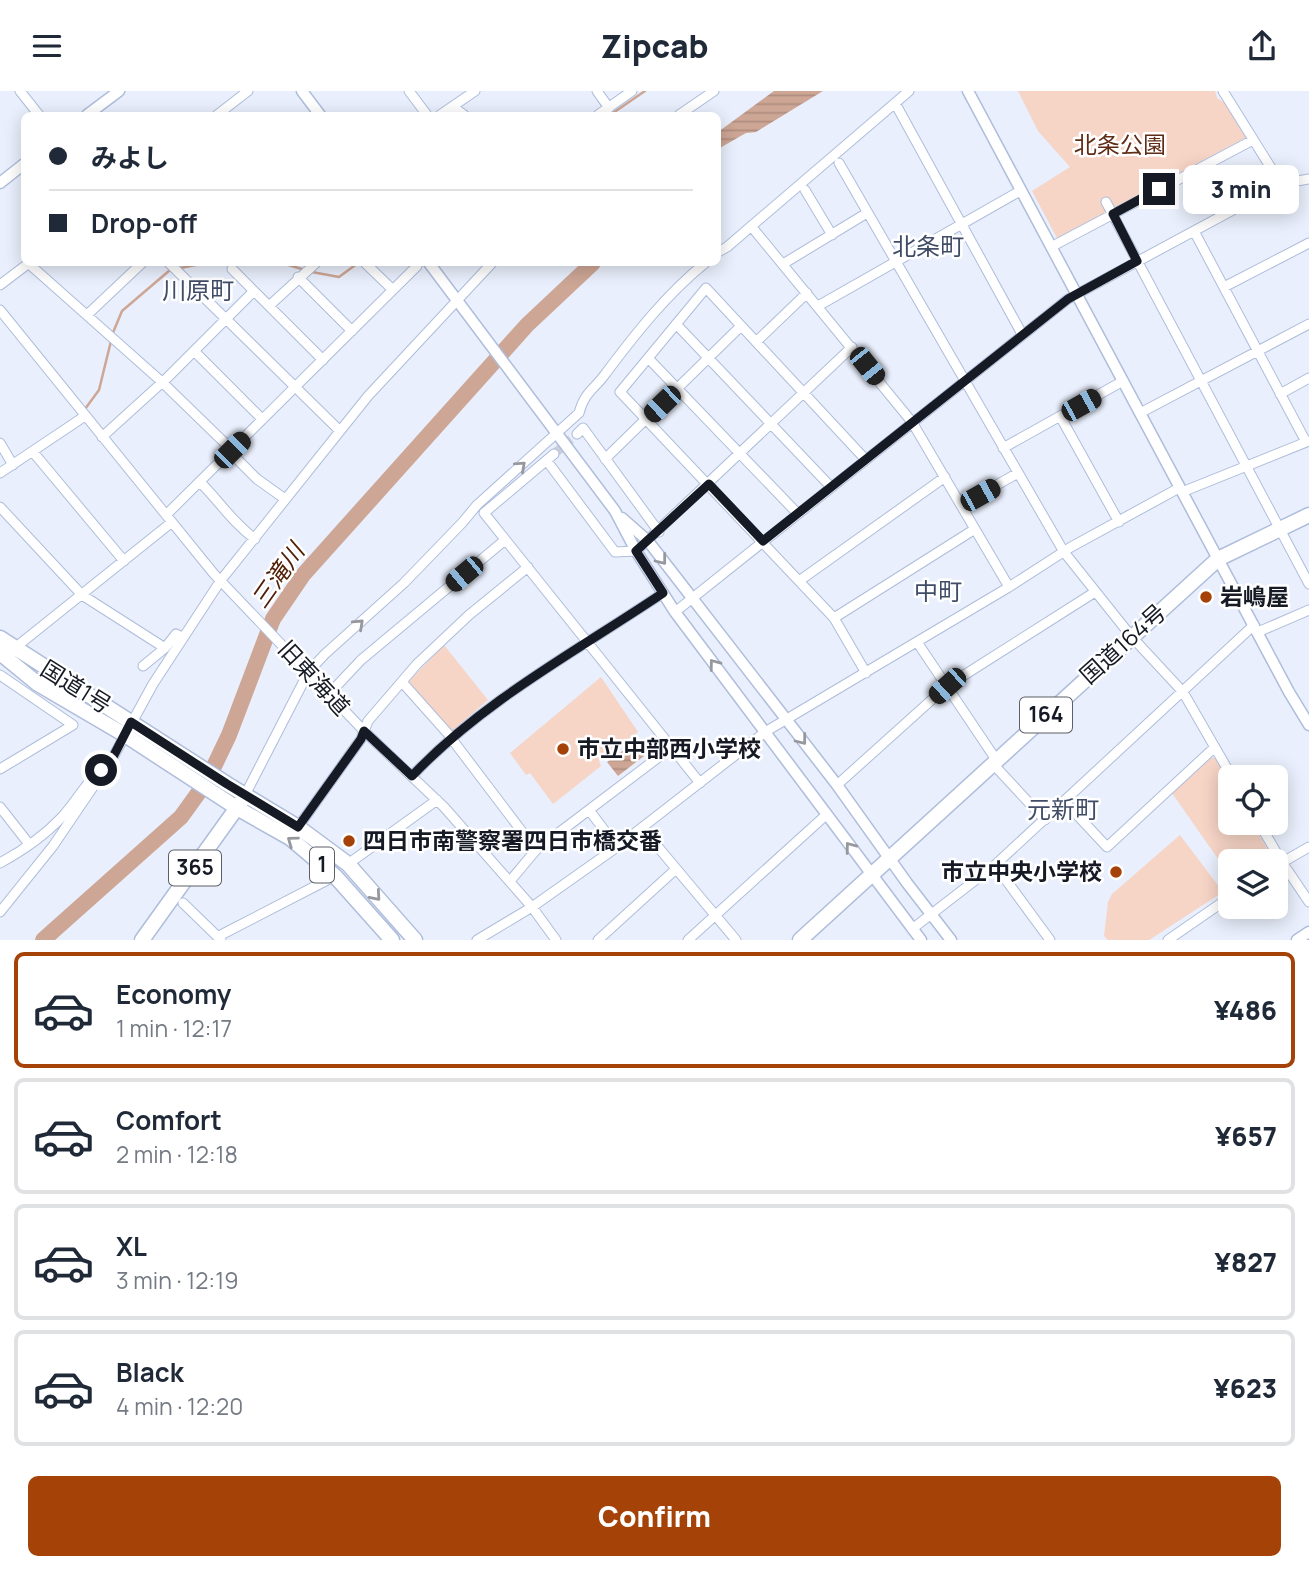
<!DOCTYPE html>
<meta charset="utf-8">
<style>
body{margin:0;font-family:Manrope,"Noto Sans JP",sans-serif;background:#f2f2f3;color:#1f2937;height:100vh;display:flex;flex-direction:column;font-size:26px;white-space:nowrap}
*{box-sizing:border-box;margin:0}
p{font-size:23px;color:#747a83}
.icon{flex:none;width:38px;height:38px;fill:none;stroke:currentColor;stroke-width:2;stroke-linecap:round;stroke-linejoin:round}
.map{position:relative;height:849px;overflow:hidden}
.details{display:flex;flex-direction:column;background:#fff;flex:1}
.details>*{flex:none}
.hud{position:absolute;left:21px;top:21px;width:700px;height:154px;border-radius:10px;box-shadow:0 4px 18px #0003;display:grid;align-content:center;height:154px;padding:0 28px;background:#fff}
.tools{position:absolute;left:1218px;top:674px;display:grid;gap:14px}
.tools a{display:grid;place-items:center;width:70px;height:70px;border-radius:10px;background:#fff;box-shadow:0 4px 18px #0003;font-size:35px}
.end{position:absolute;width:32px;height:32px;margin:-16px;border:9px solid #151a25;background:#fff;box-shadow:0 0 0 4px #fff}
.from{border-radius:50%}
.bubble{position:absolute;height:49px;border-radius:10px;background:#fff;box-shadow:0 4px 18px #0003;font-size:23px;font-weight:800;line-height:49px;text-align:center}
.car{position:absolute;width:21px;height:42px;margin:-21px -10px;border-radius:9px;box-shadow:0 0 5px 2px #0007;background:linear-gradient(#222 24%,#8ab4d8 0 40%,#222 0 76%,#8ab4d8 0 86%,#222 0)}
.hud b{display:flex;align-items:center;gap:24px;height:66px;font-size:26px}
.hud b+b{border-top:2px solid #e0e1e3}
.hud i{width:18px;height:18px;background:#1f2937}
ul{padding:12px 0 0;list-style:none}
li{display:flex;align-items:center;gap:21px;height:116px;margin:0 14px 10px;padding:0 14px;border:4px solid #e0e1e3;border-radius:10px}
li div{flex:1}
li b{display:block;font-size:26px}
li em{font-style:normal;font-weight:800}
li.active{border-color:#a54207}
li>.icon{width:63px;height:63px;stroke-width:1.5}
.action{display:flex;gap:14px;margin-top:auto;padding:14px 28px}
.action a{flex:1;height:80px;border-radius:10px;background:#a54207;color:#fff;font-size:28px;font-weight:800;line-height:80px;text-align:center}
header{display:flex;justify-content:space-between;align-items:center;height:91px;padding:0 28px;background:#fff;font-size:32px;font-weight:800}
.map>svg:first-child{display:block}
.green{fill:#f6d4c6}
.water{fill:url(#water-rules)}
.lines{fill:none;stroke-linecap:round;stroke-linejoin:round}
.stream{stroke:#cda695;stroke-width:2.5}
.river{stroke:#cda695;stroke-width:16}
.minor-tunnel{stroke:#c9cfdc;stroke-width:9;stroke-dasharray:9 4.5;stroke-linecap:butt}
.minor-casing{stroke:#aebddb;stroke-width:11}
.tertiary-casing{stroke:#aebddb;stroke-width:13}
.trunk-casing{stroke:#aebddb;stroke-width:17}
.minor{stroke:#fff;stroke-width:9}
.tertiary{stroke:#fff;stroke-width:10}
.trunk{stroke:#fff;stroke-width:14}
.oneway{stroke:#96989d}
.route{stroke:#151a25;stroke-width:9}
.poi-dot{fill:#a54207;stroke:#fff;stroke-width:2.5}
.labels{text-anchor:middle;stroke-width:5;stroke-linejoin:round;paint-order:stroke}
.shield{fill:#fff;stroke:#5b5f66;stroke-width:2}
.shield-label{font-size:21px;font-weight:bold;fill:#151a25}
.park-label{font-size:23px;fill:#5f2c15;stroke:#fff}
.poi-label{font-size:23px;font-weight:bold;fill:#151a25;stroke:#fff;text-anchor:start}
.street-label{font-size:23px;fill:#151a25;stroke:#fff}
.neighbourhood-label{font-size:24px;fill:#414d67;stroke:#fff}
.water-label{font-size:24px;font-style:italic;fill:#512007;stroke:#fff}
</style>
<header><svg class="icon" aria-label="menu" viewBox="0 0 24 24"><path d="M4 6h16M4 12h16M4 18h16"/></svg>Zipcab<svg class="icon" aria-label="share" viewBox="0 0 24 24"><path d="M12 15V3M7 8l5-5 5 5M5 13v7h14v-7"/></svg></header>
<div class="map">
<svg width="1309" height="849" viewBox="0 0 1309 849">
<defs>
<pattern id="water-rules" width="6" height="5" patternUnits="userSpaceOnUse" patternTransform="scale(1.75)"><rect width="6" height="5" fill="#cda695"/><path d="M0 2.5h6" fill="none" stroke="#af8e80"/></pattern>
</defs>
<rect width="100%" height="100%" fill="#e9effc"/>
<!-- green -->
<path class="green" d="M1018,0H1215L1217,7L1225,12L1247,46L1057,147L1032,100L1070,76L1038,40Z
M444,554L488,609L451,641L413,598L409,590Z
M601,586L638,641L599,670L601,675L553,713L530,682L526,684L510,662Z
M1210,666L1215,667L1230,693V732H1252L1273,767L1272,770H1230V785L1172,702Z
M1180,744L1223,801L1149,849H1108L1104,845L1108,811L1112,803Z"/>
<!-- water -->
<path class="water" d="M774,0H823L756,41L746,42L718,58V41Z
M634,652L644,665L618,685L607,671Z"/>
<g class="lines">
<!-- stream -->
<path class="stream" d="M610,24L645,0
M282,172L305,179
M312,181L339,186L358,172
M112,244L122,220L170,179L206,172
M85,318L99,299L111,250"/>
<!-- river -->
<path class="river" d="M43,849L181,726L207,690L229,644L273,528L303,484L527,234L593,172"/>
<!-- minor-tunnel -->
<path class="minor-tunnel" d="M554,363L577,343"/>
<!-- minor casing -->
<g class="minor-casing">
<path id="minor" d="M20,0L39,24
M409,0L427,24
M597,0L609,17
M1223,0L1281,93
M895,12L1022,243
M453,16L464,24
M217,24L248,0
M440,24L475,0
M598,24L632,0
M679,24L714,0
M839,72L1064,461L1131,545L1183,601L1232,686
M805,99L832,144
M1106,111L1309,493
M751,135L912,331L1009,496
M1194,140L1306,351
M1051,156L1253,49
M718,161L727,156L909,0
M28,172L162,291L232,359
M169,172L340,340
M365,172L393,199
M783,173L867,122
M232,178L323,269
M298,186L352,240
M0,194L29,172
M1224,196L1309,152
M269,215L316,172
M818,215L1020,100
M0,219L214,483L364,640L444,716L532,816L556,849
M87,224L142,172
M676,233L831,396
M756,251L807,202
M194,260L262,328
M648,267L798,423
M1280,303L1309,287
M1140,322L1309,233
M1060,325L1119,431
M577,343L583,337L659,441
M102,346L167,287L254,200
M0,352L13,374
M1003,357L1123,290
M33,361L124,470
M230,361L257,388L285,408
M554,363L484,422L700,692
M605,368L741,235
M866,369L706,197L620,301L834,527L866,582
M547,370L615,461L636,460L852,256
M0,382L85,325
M200,391C220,411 232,431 255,448
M1182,401L1309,350
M961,414L1018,382
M0,416L82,504L165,557L176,543L182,546
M166,424L417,175
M799,490L945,386
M675,521L1068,208L1281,93L1309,88
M834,527L975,438
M1258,541L1309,519
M917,551L997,670
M16,558L21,552L172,431
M143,575L165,557
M0,584L73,634L0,678
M402,591L451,646
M329,603L361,569L505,449
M451,647L536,759
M993,673L1045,729
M412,685C484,609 577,560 663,502
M837,694L947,595L1095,501
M245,704L309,580L325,563L404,492L462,432L477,414L579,322C585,300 594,299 606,282C636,242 666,204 705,172
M1065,711L1107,756L1215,656
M0,716L29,753
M589,719L617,756
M1259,732L1282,771L1309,811
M298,736L361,648L368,630L417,573L469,524L528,476
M642,737L736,849
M0,772C22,760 45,744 62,726C76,711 85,693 100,679
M348,773L437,709
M995,774L1050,849
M1276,775L1309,756
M510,790L536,759L672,656
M183,812L221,849
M0,821L53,755L112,668L153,593L221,489L368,305L492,172
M912,838L995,774L1254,534
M219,845L335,785
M477,849L532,816L617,756L765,641L1009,496L1071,456L1179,397
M598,849L676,778
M688,849L826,724
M1168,849L1230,806"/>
</g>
<!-- tertiary casing -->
<g class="tertiary-casing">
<path id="tertiary" d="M302,0L320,24
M968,0L1289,601L1309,634
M87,24L119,0
M0,92L24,73
M429,172L615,420L636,460L675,521L921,849
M622,427L648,450L837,694L907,792L951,849
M1297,849L1309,841"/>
</g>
<!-- trunk casing -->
<g class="trunk-casing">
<path id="trunk" d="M0,547L227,693L298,736L348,773L415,849
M0,562L38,593L125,644L237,717L290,747L335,785L392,849
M142,849L241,711
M800,849L1218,468L1309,424"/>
</g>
<!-- minor -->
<use href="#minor" class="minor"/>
<!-- tertiary -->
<use href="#tertiary" class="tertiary"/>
<!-- trunk -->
<use href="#trunk" class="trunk"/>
</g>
<!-- one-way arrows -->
<defs><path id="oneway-chevron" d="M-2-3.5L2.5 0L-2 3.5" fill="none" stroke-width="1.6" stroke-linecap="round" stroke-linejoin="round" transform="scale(1.75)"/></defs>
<g class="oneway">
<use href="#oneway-chevron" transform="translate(521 375) rotate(-42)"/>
<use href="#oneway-chevron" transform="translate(662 469) rotate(52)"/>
<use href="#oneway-chevron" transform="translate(359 533) rotate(-43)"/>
<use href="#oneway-chevron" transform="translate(714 573) rotate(-127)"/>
<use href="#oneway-chevron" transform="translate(802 649) rotate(52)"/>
<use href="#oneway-chevron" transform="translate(292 750) rotate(-144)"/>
<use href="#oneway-chevron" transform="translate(850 756) rotate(-127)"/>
<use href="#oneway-chevron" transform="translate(376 805) rotate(49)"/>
</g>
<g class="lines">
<!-- route -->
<path class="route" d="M101,679L112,668L131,631L227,693L298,736L361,648L364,640L412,685C484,609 577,560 663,502L636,460L709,393L763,450L1068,208L1137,170L1113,123L1159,98"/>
</g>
<!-- markers -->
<g class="poi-dot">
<circle cx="1206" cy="506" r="7"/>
<circle cx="563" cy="658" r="7"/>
<circle cx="349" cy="750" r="7"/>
<circle cx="1116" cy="781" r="7"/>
</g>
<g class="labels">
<!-- shield labels -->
<g class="shield">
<rect x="1020" y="606.5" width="52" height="35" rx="5"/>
<rect x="310" y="756.5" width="24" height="35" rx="5"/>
<rect x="169" y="759.5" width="52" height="35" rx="5"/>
</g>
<g class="shield-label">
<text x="1046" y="631">164</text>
<text x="322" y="781">1</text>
<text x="195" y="784">365</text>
</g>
<!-- park labels -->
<g class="park-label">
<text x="1120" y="62">北条公園</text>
</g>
<!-- poi labels -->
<g class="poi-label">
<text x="1220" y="514">岩嶋屋</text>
<text x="577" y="666">市立中部西小学校</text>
<text x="363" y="758">四日市南警察署四日市橋交番</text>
<text x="1102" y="789" text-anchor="end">市立中央小学校</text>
</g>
<!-- street labels -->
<g class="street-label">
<text transform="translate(1123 553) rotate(-42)" y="8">国道164号</text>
<text transform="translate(314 587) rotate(47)" y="8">旧東海道</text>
<text transform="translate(76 596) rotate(32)" y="8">国道1号</text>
</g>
<!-- neighbourhood labels -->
<g class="neighbourhood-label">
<text x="928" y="164">北条町</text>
<text x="198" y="208">川原町</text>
<text x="938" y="509">中町</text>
<text x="1063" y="727">元新町</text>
</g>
<!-- water labels -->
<g class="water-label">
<text transform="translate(278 485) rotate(-55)" y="8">三滝川</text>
</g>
</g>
</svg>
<div class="tools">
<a><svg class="icon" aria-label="locate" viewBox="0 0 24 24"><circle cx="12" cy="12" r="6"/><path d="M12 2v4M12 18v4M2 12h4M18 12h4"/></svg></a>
<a><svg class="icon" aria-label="layers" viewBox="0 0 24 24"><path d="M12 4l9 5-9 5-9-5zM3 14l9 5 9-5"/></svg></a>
</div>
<i class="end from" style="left:101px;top:679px"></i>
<i class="end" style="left:1159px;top:98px"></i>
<div class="bubble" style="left:1183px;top:74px;width:116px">3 min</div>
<i class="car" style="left:867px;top:275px;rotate:141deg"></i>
<i class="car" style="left:662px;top:313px;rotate:226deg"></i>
<i class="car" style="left:1081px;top:314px;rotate:61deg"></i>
<i class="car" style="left:232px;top:359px;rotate:45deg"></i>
<i class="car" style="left:980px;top:404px;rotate:61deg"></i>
<i class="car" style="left:464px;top:483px;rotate:230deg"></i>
<i class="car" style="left:947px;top:595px;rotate:228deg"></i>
<div class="hud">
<b><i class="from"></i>みよし</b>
<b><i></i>Drop-off</b>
</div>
</div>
<section class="details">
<ul>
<li class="active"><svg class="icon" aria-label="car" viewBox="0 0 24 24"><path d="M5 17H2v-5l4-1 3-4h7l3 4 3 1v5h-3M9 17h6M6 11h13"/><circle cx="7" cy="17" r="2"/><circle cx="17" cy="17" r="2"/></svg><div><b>Economy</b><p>1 min · 12:17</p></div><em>¥486</em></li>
<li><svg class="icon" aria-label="car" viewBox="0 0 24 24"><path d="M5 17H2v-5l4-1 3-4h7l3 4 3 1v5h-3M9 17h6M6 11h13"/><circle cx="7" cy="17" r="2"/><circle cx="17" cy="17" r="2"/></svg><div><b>Comfort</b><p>2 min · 12:18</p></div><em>¥657</em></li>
<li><svg class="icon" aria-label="car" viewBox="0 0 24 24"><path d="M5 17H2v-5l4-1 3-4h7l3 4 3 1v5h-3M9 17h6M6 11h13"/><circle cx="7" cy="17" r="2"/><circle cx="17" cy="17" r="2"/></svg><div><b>XL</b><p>3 min · 12:19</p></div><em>¥827</em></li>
<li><svg class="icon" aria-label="car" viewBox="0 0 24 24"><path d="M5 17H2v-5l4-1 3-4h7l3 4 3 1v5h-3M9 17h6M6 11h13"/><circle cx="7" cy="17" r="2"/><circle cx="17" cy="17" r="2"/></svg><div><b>Black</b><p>4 min · 12:20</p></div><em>¥623</em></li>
</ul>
<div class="action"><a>Confirm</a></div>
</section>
